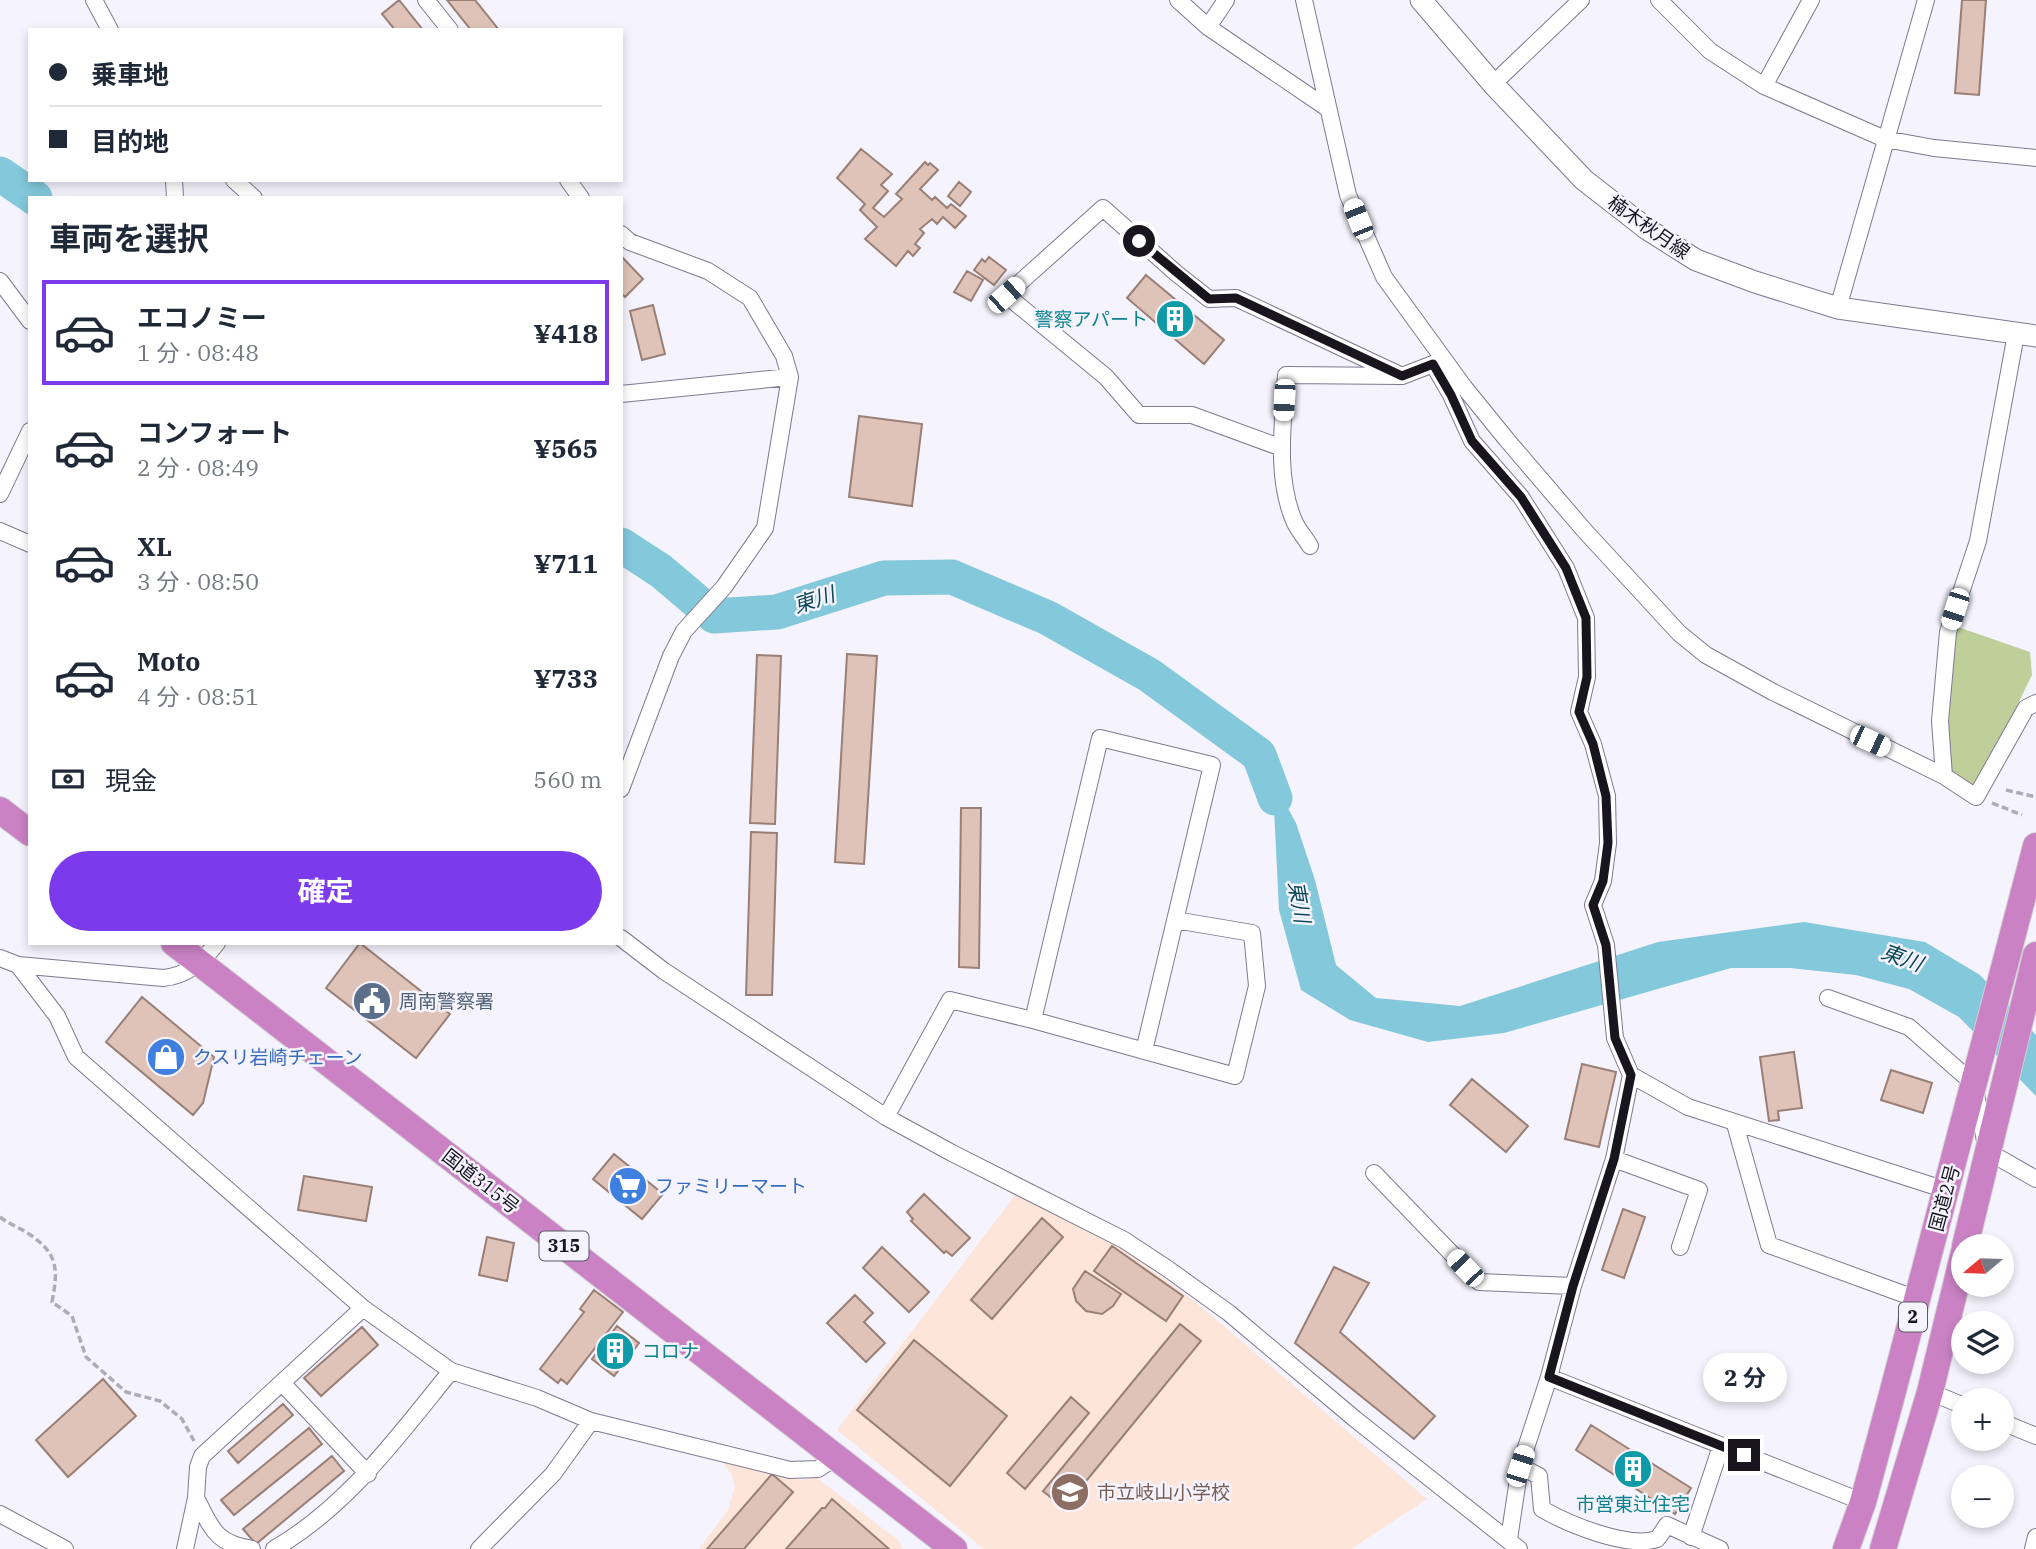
<!DOCTYPE html>
<html lang="ja">
<meta charset="utf-8">
<style>
body{margin:0;font-family:"IBM Plex Serif","Noto Sans JP",serif;background:#f6f6f7;color:#1f2937;height:100vh;display:flex;flex-direction:column;font-size:26px;white-space:nowrap}
*{box-sizing:border-box;margin:0}
p{font-size:23px;color:#747a83}
.icon{flex:none;width:38px;height:38px;fill:none;stroke:currentColor;stroke-width:2;stroke-linecap:round;stroke-linejoin:round}
.map{position:relative;flex:1;overflow:hidden}
.side{position:absolute;left:28px;top:196px;width:595px;height:749px;display:flex;flex-direction:column;background:#fff;border-radius:0px;box-shadow:0 4px 10px #0003}
.side>*{flex:none}
.banner{position:absolute;left:28px;top:28px;width:595px;height:154px;border-radius:0px;box-shadow:0 4px 10px #0003;display:grid;align-content:center;height:154px;padding:0 21px;background:#fff}
.needle{width:46px;rotate:251deg}
.fabs{position:absolute;left:1951px;top:1234px;display:grid;gap:14px}
.fabs a{display:grid;place-items:center;width:63px;height:63px;border-radius:50%;background:#fff;box-shadow:0 4px 10px #0003;font-size:35px}
.end{position:absolute;width:32px;height:32px;margin:-16px;border:9px solid #18151e;background:#fff;box-shadow:0 0 0 4px #fff}
.from{border-radius:50%}
.bubble{position:absolute;height:49px;border-radius:24px;background:#fff;box-shadow:0 4px 10px #0003;font-size:23px;font-weight:700;line-height:49px;text-align:center}
.car{position:absolute;width:21px;height:42px;margin:-21px -10px;border-radius:9px;box-shadow:0 0 5px 2px #0007;background:linear-gradient(#fff 24%,#345 0 40%,#fff 0 76%,#345 0 86%,#fff 0)}
.banner b{display:flex;align-items:center;gap:24px;height:66px;font-size:26px}
.banner b+b{border-top:2px solid #e0e1e3}
.banner i{width:18px;height:18px;background:#1f2937}
ul{padding:0;list-style:none}
li{display:flex;align-items:center;gap:21px;height:105px;margin:0 14px 10px;padding:0 7px;border:4px solid transparent;border-radius:0px}
li div{flex:1}
li b{display:block;font-size:26px}
li em{font-style:normal;font-weight:700}
li.current{border-color:#7c3aed}
li>.icon{width:63px;height:63px;stroke-width:1.5}
h2{padding:0 21px;font-size:32px;line-height:84px}
.pay{display:flex;align-items:center;gap:18px;height:77px;padding:0 21px;font-size:26px}
.pay p{margin-inline-start:auto}
.cta{display:flex;gap:14px;margin-top:auto;padding:14px 21px}
.cta a{flex:1;height:80px;border-radius:42px;background:#7c3aed;color:#fff;font-size:28px;font-weight:700;line-height:80px;text-align:center}
.map>svg:first-child{display:block}
.education{fill:#fde5da}
.green{fill:#bfcf99}
.water{fill:#83c8db}
.lines{fill:none;stroke-linecap:round;stroke-linejoin:round}
.river{stroke:#83c8db;stroke-width:35}
.building{fill:#dfc3b8;stroke:#997f75;stroke-width:2}
.minor-casing{stroke:#7e7991;stroke-width:18}
.tertiary-casing{stroke:#7e7991;stroke-width:23}
.trunk-casing{stroke:#d1d0d2;stroke-width:28}
.path{stroke:#aeacb6;stroke-width:3.5;stroke-dasharray:7 3.5;stroke-linecap:butt}
.minor{stroke:#fff;stroke-width:16}
.tertiary{stroke:#fff;stroke-width:21}
.trunk{stroke:#ca82c4;stroke-width:26}
.route{stroke:#18151e;stroke-width:9}
.labels{text-anchor:middle;stroke-width:5;stroke-linejoin:round;paint-order:stroke}
.shield{fill:#f5f3fd;stroke:#5a5861;stroke-width:2}
.shield-label{font-size:18px;font-weight:bold;fill:#18151e}
.street-label{font-size:19px;fill:#18151e;stroke:#f5f3fd}
.culture-label{font-size:19px;fill:#0d838f;stroke:#f5f3fd;text-anchor:end}
.service-label{font-size:19px;fill:#4e5e75;stroke:#f5f3fd;text-anchor:start}
.shop-label{font-size:19px;fill:#366cbe;stroke:#f5f3fd;text-anchor:start}
.education-label{font-size:19px;fill:#785e54;stroke:#f5f3fd;text-anchor:start}
.water-label{font-size:21px;font-style:italic;fill:#0b4957;stroke:#f5f3fd}
</style>
<div class="map">
<svg width="2036" height="1549" viewBox="0 0 2036 1549">
<rect width="100%" height="100%" fill="#f5f3fd"/>
<!-- education -->
<path class="education" d="M1016,1194L1121,1248L1193,1300L1427,1499L1351,1549H984L837,1430Z
M715,1451L800,1480L817,1478L898,1540L903,1549H699L728,1510L735,1486L732,1475Z"/>
<!-- green -->
<path class="green" d="M1955,626L2030,652L2032,675L1976,790L1949,774L1944,724Z"/>
<!-- water -->
<path class="water" d="M1259,755L1296,823L1315,880L1336,965L1376,998L1460,1006L1658,942L1804,922L1925,942L1980,975L2036,1035V1096L1959,1017L1909,989L1856,975L1790,968H1731L1504,1033L1428,1042L1350,1020L1301,990L1279,910L1274,808Z"/>
<g class="lines">
<!-- river -->
<path class="river" d="M0,174L35,198
M621,545L661,571L714,616L777,612L884,578L952,577L1048,618L1149,675L1259,755L1275,798"/>
</g>
<!-- building -->
<path class="building" d="M399,0L423,30H395L382,14Z
M447,0H475L499,30H471Z
M1962,0H1986L1979,95L1955,93Z
M861,149L892,174L881,185L888,191L873,208L884,217L902,199L896,194L925,162L928,165L930,163L938,170L920,189L932,200L935,197L947,208L951,204L966,216L955,228L943,217L937,224L932,219L920,229L924,233L915,244L920,248L913,256L908,251L896,266L865,239L877,227L860,210L865,204L837,178Z
M959,182L971,192L960,206L948,196Z
M621,256L643,279L625,297L621,293Z
M989,257L1006,270L994,285L974,270L982,259L985,262Z
M967,271L983,280L971,301L954,292Z
M1146,275L1224,340L1204,364L1127,298Z
M653,305L665,354L642,360L630,311Z
M859,416L922,424L912,506L849,497Z
M847,654L877,656L864,864L835,862Z
M757,655L781,656L775,824L750,823Z
M961,808H981L979,968L959,967Z
M751,832L777,833L772,995H746Z
M360,943L450,1014L416,1058L326,988Z
M142,997L214,1057L203,1103L193,1115L106,1042Z
M1794,1052L1802,1108L1778,1111L1779,1120L1769,1121L1760,1057Z
M1582,1064L1616,1072L1599,1147L1565,1139Z
M1891,1070L1932,1083L1923,1113L1881,1100Z
M1472,1079L1528,1126L1506,1152L1450,1105Z
M614,1154L663,1194L642,1219L593,1179Z
M304,1176L372,1187L366,1221L298,1210Z
M924,1194L970,1238L952,1256L946,1251L944,1253L911,1221L913,1219L907,1212Z
M1623,1209L1645,1217L1624,1278L1602,1270Z
M1042,1218L1063,1237L992,1319L971,1300Z
M487,1237L514,1243L507,1281L479,1275Z
M1112,1246L1183,1296L1166,1321L1094,1271Z
M882,1247L929,1292L909,1312L863,1268Z
M1334,1267L1369,1283L1340,1332L1435,1416L1414,1439L1295,1343Z
M1085,1271L1121,1294L1113,1306L1102,1314L1086,1311L1076,1301L1073,1289Z
M594,1290L623,1312L567,1384L561,1379L558,1383L540,1369L584,1312L580,1309Z
M855,1295L873,1313L864,1322L885,1343L866,1362L827,1323Z
M1180,1324L1201,1341L1064,1508L1043,1491Z
M617,1326L639,1343L614,1376L592,1359Z
M362,1327L378,1345L321,1396L304,1378Z
M914,1340L1007,1416L950,1486L857,1410Z
M103,1379L136,1416L68,1477L36,1440Z
M1071,1397L1089,1413L1025,1489L1007,1473Z
M283,1404L293,1415L238,1463L228,1451Z
M1591,1425L1691,1488L1675,1514L1576,1450Z
M309,1428L322,1444L234,1515L221,1500Z
M332,1456L344,1471L256,1544L243,1529Z
M772,1474L793,1492L744,1549H707Z
M832,1499L889,1549H786L822,1508H825Z"/>
<g class="lines">
<!-- minor casing -->
<g class="minor-casing">
<path id="minor" d="M94,0L110,30
M426,0L450,30
M1178,0L1208,27L1327,108
M1304,0L1348,195L1384,277L1464,387L1507,440L1584,530L1679,633L1706,655L1773,692L1944,776L1976,797L2026,708L2036,703
M1659,0L1710,51L1764,86L1885,139L1934,148L2036,158
M1208,27L1226,0
M1493,84L1581,0
M1764,86L1811,0
M174,180L175,198
M234,180L254,198
M568,180L581,198
M621,234L630,242L708,271L750,298L784,356L790,377L765,528L724,587L684,631L671,656L621,789
M0,281L30,321
M1838,308L1926,0
M1433,364L1451,395L1472,441L1521,497L1566,568L1586,618L1587,677L1579,712L1593,744L1607,796L1608,843L1603,881L1593,905L1606,945L1615,1038L1631,1075L1614,1159L1573,1286L1549,1377L1520,1466L1509,1539
M621,394L790,377
M1282,448L1192,415H1139L1106,377L1006,295L1103,208L1176,273L1209,299L1236,298L1402,376
M0,494L30,431
M0,531L30,544
M1310,546C1306,539 1299,531 1295,523C1275,479 1283,423 1286,375L1402,376L1433,364L1444,363
M1944,776L1940,721L1948,632L1978,541L2016,334
M621,938L664,971L886,1117L952,1153L1124,1240L1168,1269L1229,1313L1355,1419L1519,1549
M0,958L18,965L163,978C187,976 203,961 217,943
M18,965L57,1016L76,1057L363,1308L451,1371L537,1398L591,1421L790,1470L818,1469L836,1457
M1828,998L1909,1027L1974,1084L1987,1151L2036,1179
M1033,1020L1100,738L1212,765L1144,1051
M1631,1075L1688,1107L1946,1190
M886,1117L950,1000L1033,1020L1235,1076L1257,986L1252,933L1175,920
M1735,1124L1769,1245L1917,1299
M1614,1159L1699,1190L1680,1247
M1374,1173L1479,1282L1573,1286
M1549,1377L1863,1502
M283,1384L368,1474
M1930,1392L1964,1406
M2002,1422L2036,1436
M1520,1466L1539,1476L1542,1509C1568,1524 1628,1549 1657,1539C1660,1536 1664,1529 1667,1525L1720,1549
M196,1498C212,1528 214,1543 252,1549
M0,1514L65,1549
M1691,1537L1721,1446
M185,1549L196,1498L198,1467L202,1456L363,1308
M274,1549C348,1506 398,1436 451,1371
M479,1549L553,1474L591,1421
M2033,1549L2036,1537"/>
</g>
<!-- tertiary casing -->
<g class="tertiary-casing">
<path id="tertiary" d="M1421,0L1493,84L1584,180L1647,229L1696,260L1755,282L1838,308L2036,336"/>
</g>
<!-- trunk casing -->
<g class="trunk-casing">
<path id="trunk" d="M0,810L30,833
M174,943L954,1549
M1965,1246L2036,955
M1846,1549L1863,1502L1894,1387L2036,846
M1883,1549L1930,1392L1964,1252"/>
</g>
<!-- path -->
<path class="path" d="M2006,790L2036,797
M1992,803L2022,815
M0,1217C9,1224 20,1228 29,1234C59,1254 58,1270 52,1302L72,1316L86,1357L126,1392L160,1401L182,1419L194,1441"/>
<!-- minor -->
<use href="#minor" class="minor"/>
<!-- tertiary -->
<use href="#tertiary" class="tertiary"/>
<!-- trunk -->
<use href="#trunk" class="trunk"/>
</g>
<g class="lines">
<!-- route -->
<path class="route" d="M1139,241L1209,299L1236,298L1402,376L1433,364L1451,395L1472,441L1521,497L1566,568L1586,618L1587,677L1579,712L1593,744L1606,796L1608,843L1603,881L1593,905L1606,945L1615,1038L1631,1075L1614,1159L1573,1286L1549,1377L1744,1455"/>
</g>
<!-- icons -->
<defs>
<g id="building-disc" transform="scale(2.0125)"><circle r="9.5" fill="#0f9aa8" stroke="#f5f3fd"/><path d="M-4-6H4V6H1V3H-1V6H-4ZM-2.5-4.3h1.7v1.8h-1.7ZM.8-4.3h1.7v1.8H.8ZM-2.5-1h1.7V.8h-1.7ZM.8-1h1.7V.8H.8Z" fill="#fff"/></g>
<g id="civic-disc" transform="scale(2.0125)"><circle r="9.5" fill="#5c6f8a" stroke="#f5f3fd"/><path d="M-.6-6.5H3V-4.5H.6V-3L4-1V1h2V6H-6V1h2V-1L-.6-3ZM-1.2 2.5V6h2.4V2.5Z" fill="#fff"/></g>
<g id="shop-disc" transform="scale(2.0125)"><circle r="9.5" fill="#3f7fe0" stroke="#f5f3fd"/><path d="M-5-2.5h2.3a2.7 3.5 0 0 1 5.4 0H5L5.5 6h-11ZM-1.5-2.5h3a1.5 2.3 0 0 0-3 0Z" fill="#fff"/></g>
<g id="supermarket-disc" transform="scale(2.0125)"><circle r="9.5" fill="#3f7fe0" stroke="#f5f3fd"/><path d="M-6-5.5h2.5l.6 2H6L4.5 2H-2.5L-4.4-4H-6ZM-1.5 3.2a1.3 1.3 0 1 0 .1 0ZM3 3.2a1.3 1.3 0 1 0 .1 0Z" fill="#fff"/></g>
<g id="school-disc" transform="scale(2.0125)"><circle r="9.5" fill="#8d6e63" stroke="#f5f3fd"/><path d="M0-5L7-2L0 1L-7-2ZM-4 1L0 2.5L4 1V4Q0 6-4 4Z" fill="#fff"/></g>
</defs>
<g fill-rule="evenodd">
<use href="#building-disc" x="1175" y="319"/>
<use href="#civic-disc" x="372" y="1001"/>
<use href="#shop-disc" x="166" y="1057"/>
<use href="#supermarket-disc" x="628" y="1186"/>
<use href="#building-disc" x="615" y="1351"/>
<use href="#building-disc" x="1633" y="1469"/>
<use href="#school-disc" x="1070" y="1492"/>
</g>
<g class="labels">
<!-- shield labels -->
<g class="shield">
<rect x="539.5" y="1231.5" width="49" height="29" rx="5"/>
<rect x="1899" y="1302.5" width="28" height="29" rx="5"/>
</g>
<g class="shield-label">
<text x="564" y="1252">315</text>
<text x="1913" y="1323">2</text>
</g>
<!-- street labels -->
<g class="street-label">
<text transform="translate(1649 227) rotate(35)" y="7">楠木秋月線</text>
<text transform="translate(481 1181) rotate(38)" y="7">国道315号</text>
<text transform="translate(1944 1198) rotate(-75)" y="7">国道2号</text>
</g>
<!-- culture labels -->
<g class="culture-label">
<text x="1148" y="326">警察アパート</text>
<text x="642" y="1358" text-anchor="start">コロナ</text>
<text x="1633" y="1511" text-anchor="middle">市営東辻住宅</text>
</g>
<!-- service labels -->
<g class="service-label">
<text x="399" y="1008">周南警察署</text>
</g>
<!-- shop labels -->
<g class="shop-label">
<text x="193" y="1064">クスリ岩崎チェーン</text>
<text x="655" y="1193">ファミリーマート</text>
</g>
<!-- education labels -->
<g class="education-label">
<text x="1097" y="1499">市立岐山小学校</text>
</g>
<!-- water labels -->
<g class="water-label">
<text transform="translate(814 600) rotate(-18)" y="7">東川</text>
<text transform="translate(1299 902) rotate(80)" y="7">東川</text>
<text transform="translate(1902 958) rotate(20)" y="7">東川</text>
</g>
</g>
</svg>
<div class="fabs">
<a><svg class="needle" viewBox="-14 -14 28 28"><path d="M0-13l5 13h-10z" fill="#e53935"/><path d="M0 13l5-13h-10z" fill="#747a83"/></svg></a>
<a><svg class="icon" aria-label="layers" viewBox="0 0 24 24"><path d="M12 4l9 5-9 5-9-5zM3 14l9 5 9-5"/></svg></a>
<a>+</a>
<a>−</a>
</div>
<i class="end from" style="left:1139px;top:241px"></i>
<i class="end" style="left:1744px;top:1455px"></i>
<div class="bubble" style="left:1703px;top:1353px;width:84px">2 分</div>
<i class="car" style="left:1358px;top:219px;rotate:338deg"></i>
<i class="car" style="left:1006px;top:295px;rotate:48deg"></i>
<i class="car" style="left:1284px;top:400px;rotate:183deg"></i>
<i class="car" style="left:1955px;top:609px;rotate:198deg"></i>
<i class="car" style="left:1870px;top:741px;rotate:115deg"></i>
<i class="car" style="left:1465px;top:1268px;rotate:316deg"></i>
<i class="car" style="left:1520px;top:1466px;rotate:18deg"></i>
<div class="banner">
<b><i class="from"></i>乗車地</b>
<b><i></i>目的地</b>
</div>
<section class="side">
<h2>車両を選択</h2>
<ul>
<li class="current"><svg class="icon" aria-label="car" viewBox="0 0 24 24"><path d="M5 17H2v-5l4-1 3-4h7l3 4 3 1v5h-3M9 17h6M6 11h13"/><circle cx="7" cy="17" r="2"/><circle cx="17" cy="17" r="2"/></svg><div><b>エコノミー</b><p>1 分 · 08:48</p></div><em>¥418</em></li>
<li><svg class="icon" aria-label="car" viewBox="0 0 24 24"><path d="M5 17H2v-5l4-1 3-4h7l3 4 3 1v5h-3M9 17h6M6 11h13"/><circle cx="7" cy="17" r="2"/><circle cx="17" cy="17" r="2"/></svg><div><b>コンフォート</b><p>2 分 · 08:49</p></div><em>¥565</em></li>
<li><svg class="icon" aria-label="car" viewBox="0 0 24 24"><path d="M5 17H2v-5l4-1 3-4h7l3 4 3 1v5h-3M9 17h6M6 11h13"/><circle cx="7" cy="17" r="2"/><circle cx="17" cy="17" r="2"/></svg><div><b>XL</b><p>3 分 · 08:50</p></div><em>¥711</em></li>
<li><svg class="icon" aria-label="car" viewBox="0 0 24 24"><path d="M5 17H2v-5l4-1 3-4h7l3 4 3 1v5h-3M9 17h6M6 11h13"/><circle cx="7" cy="17" r="2"/><circle cx="17" cy="17" r="2"/></svg><div><b>Moto</b><p>4 分 · 08:51</p></div><em>¥733</em></li>
</ul>
<div class="pay"><svg class="icon" aria-label="cash" viewBox="0 0 24 24"><path d="M3 7h18v10H3z"/><circle cx="12" cy="12" r="2"/></svg>現金<p>560 m</p></div>
<div class="cta"><a>確定</a></div>
</section>
</div>
